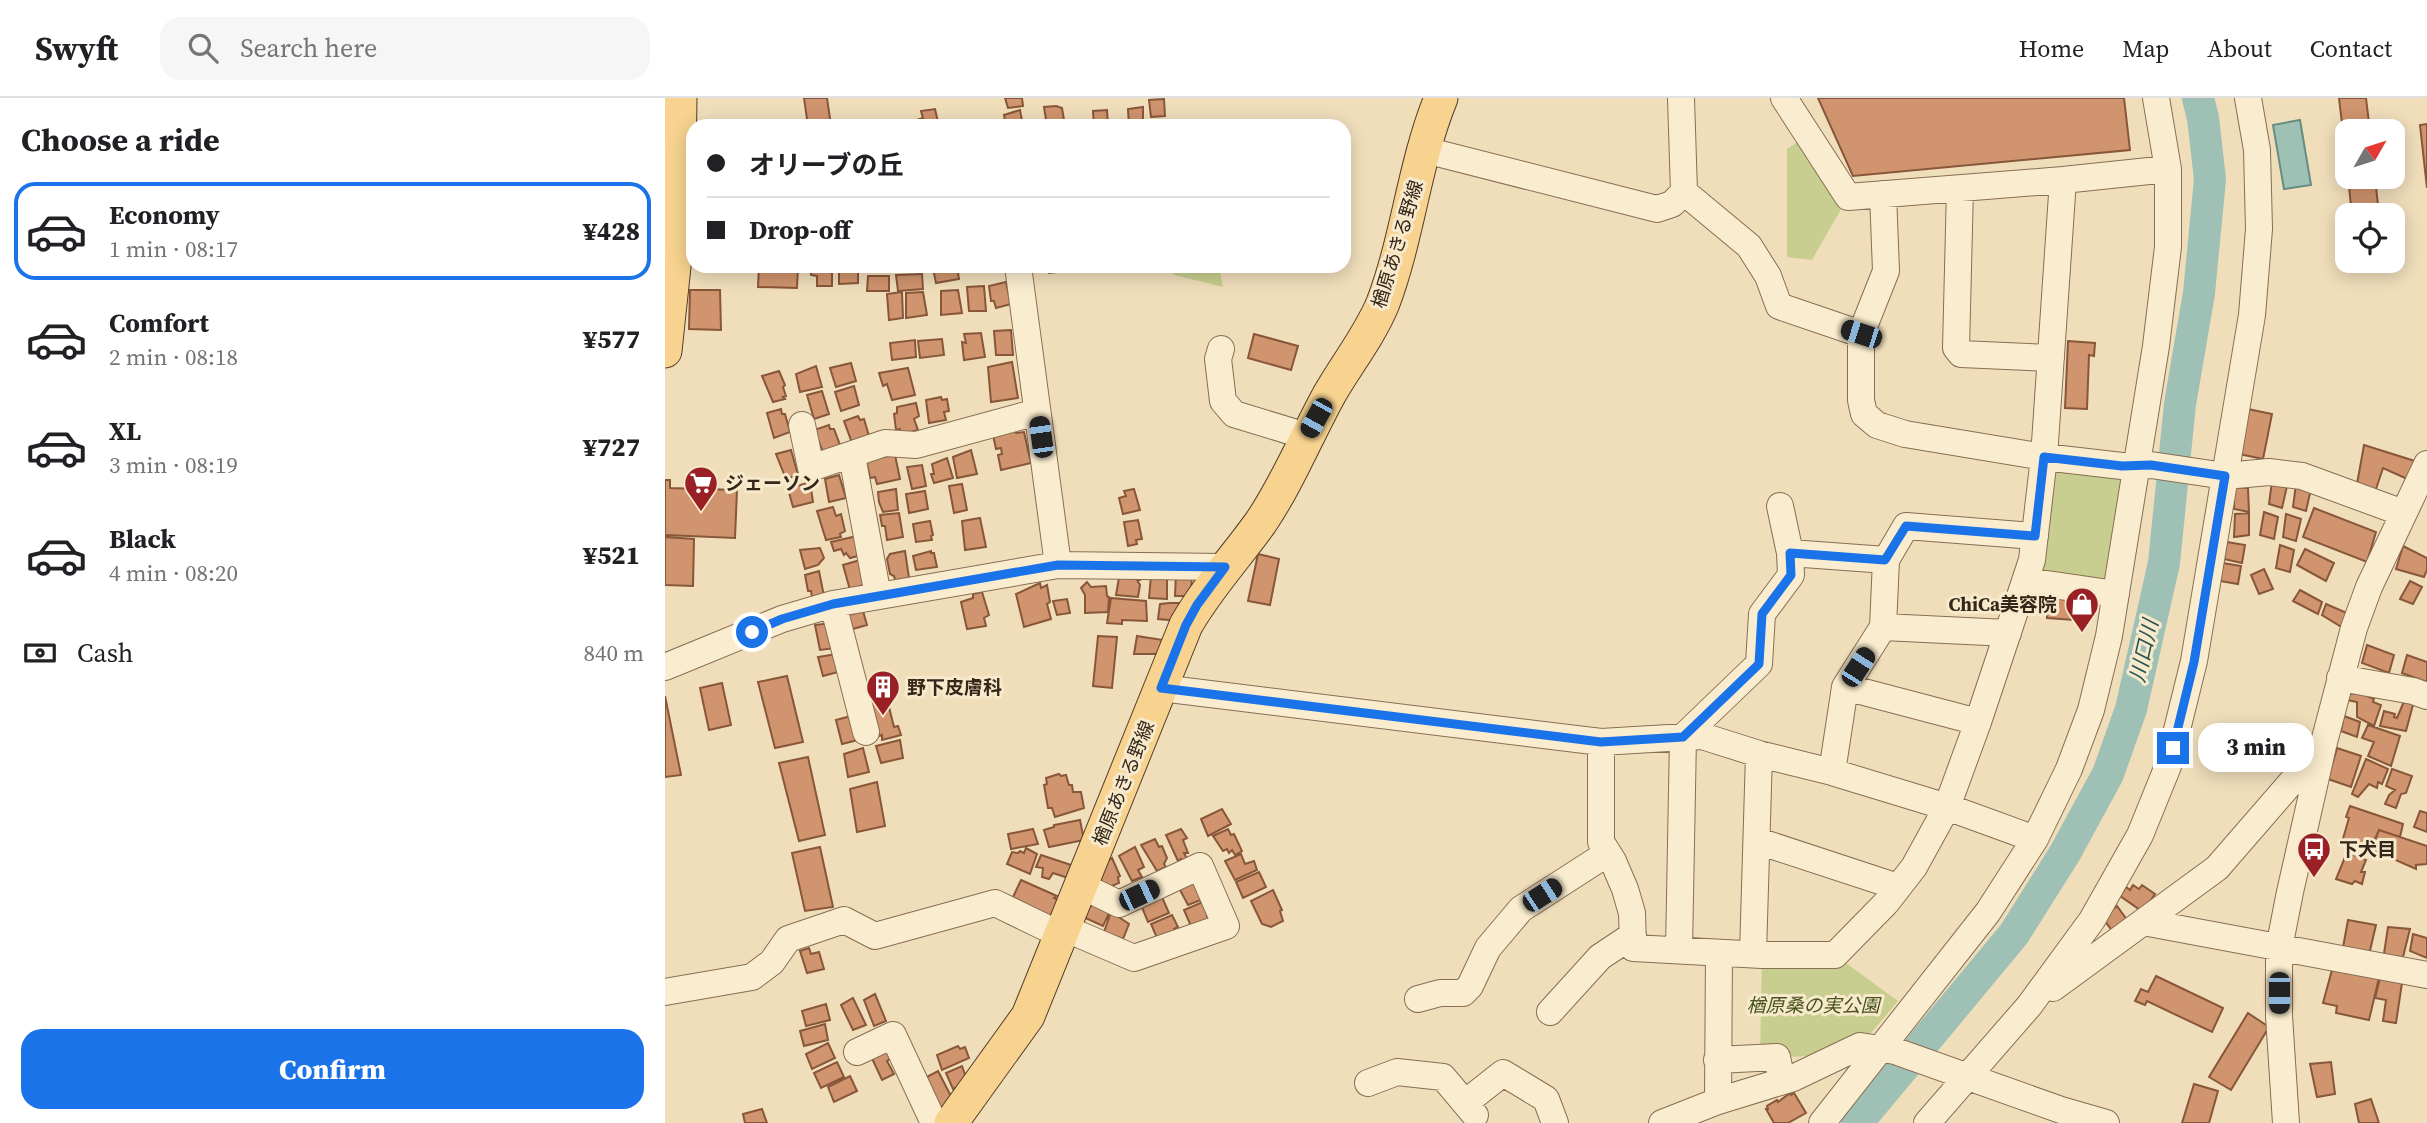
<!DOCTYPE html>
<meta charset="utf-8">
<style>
body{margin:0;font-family:"Source Serif 4","Noto Sans JP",serif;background:#f6f6f6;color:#202124;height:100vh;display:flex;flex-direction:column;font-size:26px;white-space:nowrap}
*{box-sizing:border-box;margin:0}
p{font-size:23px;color:#757577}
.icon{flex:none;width:38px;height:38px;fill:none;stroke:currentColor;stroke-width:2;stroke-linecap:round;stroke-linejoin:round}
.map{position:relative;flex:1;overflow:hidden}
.panel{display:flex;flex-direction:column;background:#fff;width:665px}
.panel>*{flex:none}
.hud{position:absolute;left:21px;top:21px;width:665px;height:154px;border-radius:21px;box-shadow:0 4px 18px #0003;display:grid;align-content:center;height:154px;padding:0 21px;background:#fff}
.needle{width:46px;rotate:51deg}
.buttons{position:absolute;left:1670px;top:21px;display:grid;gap:14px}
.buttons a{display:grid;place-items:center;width:70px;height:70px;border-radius:14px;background:#fff;box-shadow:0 4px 18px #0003;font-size:35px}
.end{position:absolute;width:32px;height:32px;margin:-16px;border:9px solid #1a73e8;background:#fff;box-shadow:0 0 0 4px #fff}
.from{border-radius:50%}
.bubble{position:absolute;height:49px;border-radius:21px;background:#fff;box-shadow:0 4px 18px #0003;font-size:23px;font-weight:800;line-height:49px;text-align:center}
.car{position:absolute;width:21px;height:42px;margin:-21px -10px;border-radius:9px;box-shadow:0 0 5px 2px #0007;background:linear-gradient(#222 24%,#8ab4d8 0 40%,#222 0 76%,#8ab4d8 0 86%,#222 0)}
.hud b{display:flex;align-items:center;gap:24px;height:66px;font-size:26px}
.hud b+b{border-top:2px solid #e0e0e0}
.hud i{width:18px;height:18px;background:#202124}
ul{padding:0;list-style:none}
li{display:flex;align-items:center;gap:21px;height:98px;margin:0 14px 10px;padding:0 7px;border:4px solid transparent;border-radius:21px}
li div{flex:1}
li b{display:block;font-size:26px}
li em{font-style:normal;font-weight:800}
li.selected{border-color:#1a73e8}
li>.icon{width:63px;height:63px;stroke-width:1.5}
h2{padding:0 21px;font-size:32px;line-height:84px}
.pay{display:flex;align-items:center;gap:18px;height:77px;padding:0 21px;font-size:26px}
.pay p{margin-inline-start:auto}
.cta{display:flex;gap:14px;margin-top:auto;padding:14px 21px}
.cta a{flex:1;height:80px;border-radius:21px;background:#1a73e8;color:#fff;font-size:28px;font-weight:800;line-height:80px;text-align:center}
header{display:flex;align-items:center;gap:42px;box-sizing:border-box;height:98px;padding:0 35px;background:#fff;border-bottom:2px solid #e0e0e0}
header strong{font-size:33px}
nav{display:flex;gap:38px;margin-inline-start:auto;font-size:24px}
.search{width:490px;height:63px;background:#f6f6f6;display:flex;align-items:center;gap:18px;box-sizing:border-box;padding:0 24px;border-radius:21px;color:#757577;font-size:26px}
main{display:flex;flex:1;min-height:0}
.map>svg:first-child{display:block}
.green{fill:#c8ce8f}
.water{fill:#9fc0b5;stroke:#678e83;stroke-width:2}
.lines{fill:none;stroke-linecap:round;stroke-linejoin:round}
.river{stroke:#9fc0b5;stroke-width:32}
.building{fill:#d0946e;stroke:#885639;stroke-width:2}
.minor-casing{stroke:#876e54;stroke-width:28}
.major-casing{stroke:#543c29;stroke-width:35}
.minor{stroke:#faecce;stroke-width:26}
.major{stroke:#f7d38f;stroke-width:33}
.route{stroke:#1a73e8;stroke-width:9}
.labels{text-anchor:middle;stroke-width:6;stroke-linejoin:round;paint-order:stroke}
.street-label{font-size:19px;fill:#35261a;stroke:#f7e9cb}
.poi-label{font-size:19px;font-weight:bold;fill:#35261a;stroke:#f7e9cb;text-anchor:start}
.park-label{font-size:19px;font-style:italic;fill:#48531f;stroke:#f7e9cb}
.water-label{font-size:21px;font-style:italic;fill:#285652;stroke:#f7e9cb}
</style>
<header>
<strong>Swyft</strong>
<div class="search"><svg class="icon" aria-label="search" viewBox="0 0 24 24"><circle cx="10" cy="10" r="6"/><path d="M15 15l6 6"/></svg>Search here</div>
<nav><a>Home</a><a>Map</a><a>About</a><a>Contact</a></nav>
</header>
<main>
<section class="panel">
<h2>Choose a ride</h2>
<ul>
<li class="selected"><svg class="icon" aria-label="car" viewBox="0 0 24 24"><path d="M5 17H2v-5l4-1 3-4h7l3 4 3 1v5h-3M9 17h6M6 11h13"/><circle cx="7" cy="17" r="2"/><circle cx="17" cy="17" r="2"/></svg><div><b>Economy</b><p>1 min · 08:17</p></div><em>¥428</em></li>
<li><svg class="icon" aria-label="car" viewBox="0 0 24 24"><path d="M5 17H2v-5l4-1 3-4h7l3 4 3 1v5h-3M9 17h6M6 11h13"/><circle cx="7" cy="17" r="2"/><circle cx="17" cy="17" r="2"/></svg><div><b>Comfort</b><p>2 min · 08:18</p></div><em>¥577</em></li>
<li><svg class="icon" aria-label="car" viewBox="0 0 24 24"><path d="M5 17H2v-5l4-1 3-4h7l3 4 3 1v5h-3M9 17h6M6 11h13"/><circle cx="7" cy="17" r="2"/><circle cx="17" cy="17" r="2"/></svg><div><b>XL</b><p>3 min · 08:19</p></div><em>¥727</em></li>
<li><svg class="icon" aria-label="car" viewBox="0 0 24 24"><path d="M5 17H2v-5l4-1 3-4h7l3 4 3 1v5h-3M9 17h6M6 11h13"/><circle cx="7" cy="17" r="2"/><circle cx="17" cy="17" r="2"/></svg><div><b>Black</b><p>4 min · 08:20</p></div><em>¥521</em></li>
</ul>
<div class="pay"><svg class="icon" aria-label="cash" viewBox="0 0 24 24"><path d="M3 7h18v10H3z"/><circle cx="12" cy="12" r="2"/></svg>Cash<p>840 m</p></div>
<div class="cta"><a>Confirm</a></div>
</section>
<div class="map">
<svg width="1762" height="1025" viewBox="0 0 1762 1025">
<rect width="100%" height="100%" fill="#f0debb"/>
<!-- green -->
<path class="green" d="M1143,37L1183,99L1147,162L1122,159V51Z
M505,168H554L558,189L509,177Z
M1379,359L1458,379L1440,494L1360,483Z
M1097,857H1170L1233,903L1195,948L1173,957L1095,960Z"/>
<!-- water -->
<path class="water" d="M1635,22L1646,87L1619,91L1608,27Z"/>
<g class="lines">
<!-- river -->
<path class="river" d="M1192,1025L1349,836L1400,755L1443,676L1466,611L1499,465L1515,306L1534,195L1545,81L1538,20L1533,0"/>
</g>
<!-- building -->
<path class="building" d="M139,0H162L166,27L143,28Z
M340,0H357L358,8L343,10Z
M1153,0H1459L1465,52L1188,78Z
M1674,0H1701L1705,33H1682V68Z
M499,1L500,18L486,19L484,2Z
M391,8L397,10L400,28H382L379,9Z
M478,9V27L464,28L463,11Z
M270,11L274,28H254L252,22L258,20L256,13Z
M355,12L358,28H341L339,17Z
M442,12L443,28H429L428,13Z
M1762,26V90L1755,27Z
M1683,79H1710L1714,117H1687Z
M94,168H133L132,190L93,189Z
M146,168H167V188H152V178L146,177Z
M174,168H193V185L174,186Z
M292,168L294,181L271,185L268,170Z
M383,168H410L411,172L384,175Z
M257,176L258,191L233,193L231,177Z
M203,178H224V193H202Z
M341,184L346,206L331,210L329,203H326L324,188Z
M319,188L321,213H304L302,189Z
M25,192H55L56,232L24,231Z
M293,192L297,215L276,217V193Z
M237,194L238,220L224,222L222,196Z
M258,194L262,217L241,220V195Z
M346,232L348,257H331L329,233Z
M316,235L320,259L299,262L297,244L301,245L299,236Z
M589,236L633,248L626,272L583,260Z
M277,241L279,257L255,260L253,243Z
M250,242L251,259L227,262L225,245Z
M1403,243L1430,245L1429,258L1424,257L1422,311L1400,310Z
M347,264L353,300L326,304L323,269Z
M186,265L191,283L171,289L165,270Z
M151,268L157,289L135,294L131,276Z
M243,270L250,297L227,302L222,286L218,288L214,275Z
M114,273L120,287L118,289L121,298L118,299L120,301L108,304L97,278Z
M189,288L194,307L176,313L170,294Z
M157,293L164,316L149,321L142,297Z
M276,299L277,302L282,301L284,313L279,314L281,322L264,325L261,302Z
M251,305L254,318L249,321L253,332L235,337V331L231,332L229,316L232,315V309Z
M116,311L117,316H120L125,334L109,340L102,315Z
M1583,311L1607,316L1598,361L1574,356Z
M193,318L195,322L199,321L204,338L187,345L179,323Z
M164,327L165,331H169L175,347L158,354L149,332Z
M350,332L351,335L359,334L366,365L336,372L333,357L337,356L336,350L331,351L328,337Z
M1699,347L1753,364L1749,384L1718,370L1710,394L1692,386Z
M126,352L133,377L121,381L111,356Z
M306,352L312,376L292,380L288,359Z
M230,357L235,381L212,386L210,379L205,380L201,362Z
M282,360L288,380L269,385L266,376H269L267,366Z
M257,367L261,388L247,391L242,369Z
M174,377L181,400L164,404L160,381Z
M0,382H5V390L72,392L70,440L0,437Z
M1607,383L1622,388L1617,410L1604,406Z
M145,384L148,404L128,409L123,391Z
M297,386L302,412L289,415L284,388Z
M1631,386L1646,391L1641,413L1628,409Z
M1569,389L1583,390L1584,414L1569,411Z
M231,391L233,412L218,414L214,404L213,394Z
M469,391L475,412L458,416L454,400L461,398L459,393Z
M260,393L263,411L244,415L241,396Z
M168,409L171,418L176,416L180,433L175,436L176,439L161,442L152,413Z
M1649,410L1711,434L1702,464L1638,439Z
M1599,414L1613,419L1609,441L1595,437Z
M234,415L238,439L222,442L220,428H217L215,417Z
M1584,415V437L1569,439L1570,416Z
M1621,416L1636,421L1631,443L1618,439Z
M315,420L321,449L300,452L297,423Z
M473,422L477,441L471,442L472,446L463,448L459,424Z
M265,423L268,437L266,438L267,442L251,444L248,426Z
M192,438L197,457L185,460L181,455L179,457L176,451L169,453L166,444Z
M0,439L29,441L28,488L0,487Z
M1562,444L1580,447L1577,465L1559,461Z
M1615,447L1629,452L1625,474L1611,470Z
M1738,448L1762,460V472L1759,479L1731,471Z
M155,450L159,460L153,467L140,471L135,452Z
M1640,451L1669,465L1661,483L1632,467Z
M240,453L244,480L230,482L229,478L225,476L222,461L225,456Z
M266,453V455H269L272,469L251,472L248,458Z
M593,456L614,461L605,507L583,503Z
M195,462L201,486L185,492L178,467Z
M1558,465L1576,468L1573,486L1555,483Z
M1599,471L1608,491L1594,496L1586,477Z
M154,473L160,503L148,505L146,493H143L140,477Z
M455,474L475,477V482H472L475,487L473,499L451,497Z
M511,475L527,476L526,498H510Z
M486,478H502V501L484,500Z
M1745,483L1757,489L1748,506L1735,501Z
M422,484L426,489L441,488L442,498L444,499L443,514L420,515V497L416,490Z
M375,485L376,490L382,487L385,504L382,506L386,521L359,529L351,496Z
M1367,492L1412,497L1409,522L1382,520V517L1365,515Z
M1635,492L1657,504L1653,516L1628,503Z
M317,494L324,517L319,520L321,528L302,531L296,504L308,500V496Z
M446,500L481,503L482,523L457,522V526L442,525Z
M402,501L405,515L392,517L388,503Z
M505,505H517L515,523L493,521L495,506Z
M1661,506L1682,515L1678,530L1657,517Z
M198,513L202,527L184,532L180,518Z
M166,525L171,550L155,552L150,527Z
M433,538L452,539L447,590L428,588Z
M472,538L498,542L496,556H469Z
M1702,547L1729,557L1724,575L1697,565Z
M172,556L173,574L158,578L153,559Z
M1742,557L1762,564V584L1737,575Z
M122,578L138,644L110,650L93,584Z
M57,585L66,627L44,632L35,590Z
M1686,591L1709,601L1708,604L1716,607L1709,628L1692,619V604L1682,602Z
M220,593L229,629L233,628L236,637L217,642V637L211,639L203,597Z
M0,598L16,677L0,679Z
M1740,601L1749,603L1741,633L1715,628L1719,613L1730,616L1729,619L1732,620Z
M186,618L193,642L177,646L171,622Z
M1679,618L1695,624L1692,639L1676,633Z
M1703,627L1735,638L1726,668L1703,658L1709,644L1697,640Z
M235,642L238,660L216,665L211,648Z
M198,650L204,674L183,679L179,656Z
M1672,650L1696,658L1686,689L1663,681Z
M143,659L160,737L134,743L114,665Z
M1701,661L1723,671L1717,686L1713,684L1712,690L1704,686L1693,699L1687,696Z
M1727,671L1747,678L1741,695L1736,696L1731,710L1720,706L1724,697L1730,692L1721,688Z
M394,676L396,678L401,677L404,687H407L408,694H416L419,710L390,719L387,710H383L379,687L382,686L381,680Z
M212,684L220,728L192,734L185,691Z
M1685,708L1738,726L1735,739L1714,732L1710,741L1705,740L1701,752L1677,744L1684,720L1681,719Z
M557,711L566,726L543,738L536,721Z
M1755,713L1762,715V734L1749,729Z
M415,722L419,742L384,749L379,732L389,729V727Z
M368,731L373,746L346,751L343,736Z
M516,731L522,740L518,742L523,755H519L522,761L518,764L516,761L513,763L501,737Z
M563,731L566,737L569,736L577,753L570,757L567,752L564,755L562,751L558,753L548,738Z
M1714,732L1762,748V766L1751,767V771L1710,753L1707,750Z
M490,741L494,749L497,748L502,760L499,766L501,769L492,773L476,747Z
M155,749L168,809L140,813L127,755Z
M470,749L479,769L473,772L477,779L467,783L454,758Z
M361,750L372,756L365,776L342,766L347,754L353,755L355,753L359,755Z
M1682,754L1701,762L1696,774H1700L1697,786L1690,783L1687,786L1671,781Z
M576,756L580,766L589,763L592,772L570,782L560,763Z
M376,757L406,767L403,780L388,775L384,781L377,779L378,770L371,769Z
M447,760L455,778L453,779L454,785L440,791L430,769Z
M594,774L601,789L578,800L571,784Z
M530,781L541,800L523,807L513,788Z
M356,782L392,798L389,800L397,804L391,823L348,799Z
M1468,787L1474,791L1477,787L1490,796L1478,814L1455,798L1461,789L1465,792Z
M608,792L617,812L615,813L618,823L606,829L597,826L586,803Z
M496,797L504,815L483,824L476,807Z
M540,803L546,815L542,818L546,824L528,833L519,812Z
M429,804L446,811L438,828L416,818L422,806L426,808Z
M1452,808L1463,823L1448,834L1437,819Z
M446,814L464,826L458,841L439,834Z
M507,817L513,829L509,831L513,838L495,847L486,826Z
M1683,822L1711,827L1703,861L1677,855Z
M1723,829L1745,831L1736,867L1718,862Z
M1748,836L1762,840V860L1745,853Z
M144,850L146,856L154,854L159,871L142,875L135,853Z
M1667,872L1714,880L1704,922L1671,915L1672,908L1658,905Z
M1491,878L1558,910L1547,934L1482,903L1480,907L1470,903L1476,891L1483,894Z
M1715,880L1737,885L1731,925L1718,923L1721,902L1710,900Z
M210,896L221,923L209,928L199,902Z
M188,900L201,927L188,932L176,907Z
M161,906L165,922L141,928L137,913Z
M1583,915L1604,929L1566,992L1544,979Z
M160,926L163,942L139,948L135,933Z
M163,945L170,960L147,971L141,956Z
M293,948L295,951L300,949L304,960L277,972L272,957Z
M222,953L225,961L222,963L229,976L217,982L205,956Z
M172,964L179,979L156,990L149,975Z
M1666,964L1670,996L1652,999L1645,966Z
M297,968L303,985L288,991L281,975Z
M273,973L288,1002L272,1017L254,983Z
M185,978L192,993L169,1004L163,989Z
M1529,986L1553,993L1544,1025H1517Z
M1125,995L1126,997L1129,995L1141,1015L1123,1025H1109L1101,1011H1103L1102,1008L1112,1002L1113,1004Z
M1706,1001L1714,1025H1694L1690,1006Z
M97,1011L102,1025H80L78,1016Z"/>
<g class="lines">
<!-- minor casing -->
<g class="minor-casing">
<path id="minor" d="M1016,0L1019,94L1084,148L1103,178L1114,208L1196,236V302L1199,316L1212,327L1240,336L1379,359L1457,368L1486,367L1560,378L1604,374L1637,378L1738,415
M1119,0L1183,99L1398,82
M760,52L992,111L1007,106L1019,94
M1295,91L1291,250L1296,256L1386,260
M353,168L393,467
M1196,236L1221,173L1218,96
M556,251L553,261L558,303L569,316L641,338
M137,327L146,370L220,345L251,347L372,314
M187,358L213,498
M1125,455L1221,462
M1360,483L1451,496
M168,506L201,634
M1218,529L1343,535
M0,569L117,521L168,506L393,467L560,469
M1675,580L1748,593L1762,598
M1180,589L1313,624
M496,590L936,644L1037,638L1094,656L1167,674L1282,709L1370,741
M936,644V744L948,763L960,791L967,815L968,850L1097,857H1170L1221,805L1249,769L1282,709L1313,624L1367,462L1379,359L1398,82L1503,71
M1167,674L1180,589L1218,529L1221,462L1241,428L1370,438
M1093,743L1233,789
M1478,824L1762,877
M399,830L469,860L561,828L535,768L454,806L417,788
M1014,852L1018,639L1094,566L1097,516L1126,477L1125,455L1115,408
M1088,856L1094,656
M1388,890L1552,770L1657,649
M0,894L87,879L107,864L123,841L179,822L210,838L330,805L396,837
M753,901L775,895H798L805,888L823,850L856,811L943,755
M885,914L935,859L968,837
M192,954L228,937L269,1025
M1052,962L1112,959L1117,983
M703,985L732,974L778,979L810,1017
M1053,1003L1054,855
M800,1005L838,975L881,1001L890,1025
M997,1025L1053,1003L1128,980L1195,948L1230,953L1396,1012L1441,1025
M1157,1025L1323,814L1370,741L1404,671L1426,612L1444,538L1491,248L1503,149V71L1491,0
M1262,1025L1364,908L1427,822L1475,737L1503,668L1529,563L1587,217L1594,131L1592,52L1583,0
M1621,1025L1614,918V850L1625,794L1658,648L1689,530L1704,489L1762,366"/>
</g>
<!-- major casing -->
<g class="major-casing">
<path id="major" d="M0,253L13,131L15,0
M286,1025L363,918L521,527C542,490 571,459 596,424C623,384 641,339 664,297C681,267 705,237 718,205C743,139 749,66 776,0"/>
</g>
<!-- minor -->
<use href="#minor" class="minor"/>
<!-- major -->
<use href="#major" class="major"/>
</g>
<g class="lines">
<!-- route -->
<path class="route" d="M87,534L117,521L168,506L393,467L560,469L532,507L521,527L496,590L936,644L1018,639L1094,566L1097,516L1126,477L1125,455L1220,462L1241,428L1370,438L1379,359L1457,368L1486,367L1560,378L1529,564L1508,650"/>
</g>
<!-- icons -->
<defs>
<g id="supermarket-pin" transform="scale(1.75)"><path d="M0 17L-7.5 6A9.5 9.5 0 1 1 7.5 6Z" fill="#992126" stroke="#f7e9cb"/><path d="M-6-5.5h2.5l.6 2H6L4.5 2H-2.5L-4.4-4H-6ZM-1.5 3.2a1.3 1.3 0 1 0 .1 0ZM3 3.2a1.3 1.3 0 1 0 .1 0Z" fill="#fff"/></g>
<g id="shop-pin" transform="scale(1.75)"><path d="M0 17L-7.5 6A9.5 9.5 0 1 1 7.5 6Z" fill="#992126" stroke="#f7e9cb"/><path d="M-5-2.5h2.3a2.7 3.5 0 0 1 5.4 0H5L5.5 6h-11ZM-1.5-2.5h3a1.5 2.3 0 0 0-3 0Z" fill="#fff"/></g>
<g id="building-pin" transform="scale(1.75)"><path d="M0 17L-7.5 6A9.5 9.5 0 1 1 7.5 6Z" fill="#992126" stroke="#f7e9cb"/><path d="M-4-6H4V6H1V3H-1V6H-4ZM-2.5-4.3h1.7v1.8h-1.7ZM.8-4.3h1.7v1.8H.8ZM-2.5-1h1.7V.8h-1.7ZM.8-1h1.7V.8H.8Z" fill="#fff"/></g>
<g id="bus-pin" transform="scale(1.75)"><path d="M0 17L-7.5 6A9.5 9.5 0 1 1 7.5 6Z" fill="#992126" stroke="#f7e9cb"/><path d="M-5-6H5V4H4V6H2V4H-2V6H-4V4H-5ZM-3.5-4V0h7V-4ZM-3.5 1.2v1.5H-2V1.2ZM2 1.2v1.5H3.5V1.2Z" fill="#fff"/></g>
</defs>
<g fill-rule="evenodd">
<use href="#supermarket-pin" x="36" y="385"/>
<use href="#shop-pin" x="1417" y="506"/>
<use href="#building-pin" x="218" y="589"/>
<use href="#bus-pin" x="1649" y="751"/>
</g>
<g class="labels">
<!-- street labels -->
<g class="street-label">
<text transform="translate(732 146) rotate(-73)" y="7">楢原あきる野線</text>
<text transform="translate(458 685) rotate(-68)" y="7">楢原あきる野線</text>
</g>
<!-- poi labels -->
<g class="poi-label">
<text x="60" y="392">ジェーソン</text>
<text x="1392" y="513" text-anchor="end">ChiCa美容院</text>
<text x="242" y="596">野下皮膚科</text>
<text x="1674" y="758">下犬目</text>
</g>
<!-- park labels -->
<g class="park-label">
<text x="1148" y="914">楢原桑の実公園</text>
</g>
<!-- water labels -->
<g class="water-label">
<text transform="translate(1479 553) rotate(-77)" y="7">川口川</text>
</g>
</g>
</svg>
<div class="buttons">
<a><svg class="needle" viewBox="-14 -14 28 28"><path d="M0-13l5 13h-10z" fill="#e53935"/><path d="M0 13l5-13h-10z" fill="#757577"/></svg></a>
<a><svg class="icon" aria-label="locate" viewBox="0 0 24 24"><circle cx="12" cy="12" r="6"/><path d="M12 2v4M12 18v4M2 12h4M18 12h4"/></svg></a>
</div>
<i class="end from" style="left:87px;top:534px"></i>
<i class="end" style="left:1508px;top:650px"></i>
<div class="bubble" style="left:1533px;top:625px;width:116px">3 min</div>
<i class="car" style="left:1196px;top:236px;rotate:288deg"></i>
<i class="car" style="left:651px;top:320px;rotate:209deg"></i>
<i class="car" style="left:376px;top:339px;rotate:352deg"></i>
<i class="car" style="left:1193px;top:569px;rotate:33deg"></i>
<i class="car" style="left:474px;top:797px;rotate:65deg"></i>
<i class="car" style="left:877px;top:797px;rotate:57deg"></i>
<i class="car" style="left:1614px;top:895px;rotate:180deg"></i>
<div class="hud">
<b><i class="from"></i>オリーブの丘</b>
<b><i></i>Drop-off</b>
</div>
</div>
</main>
